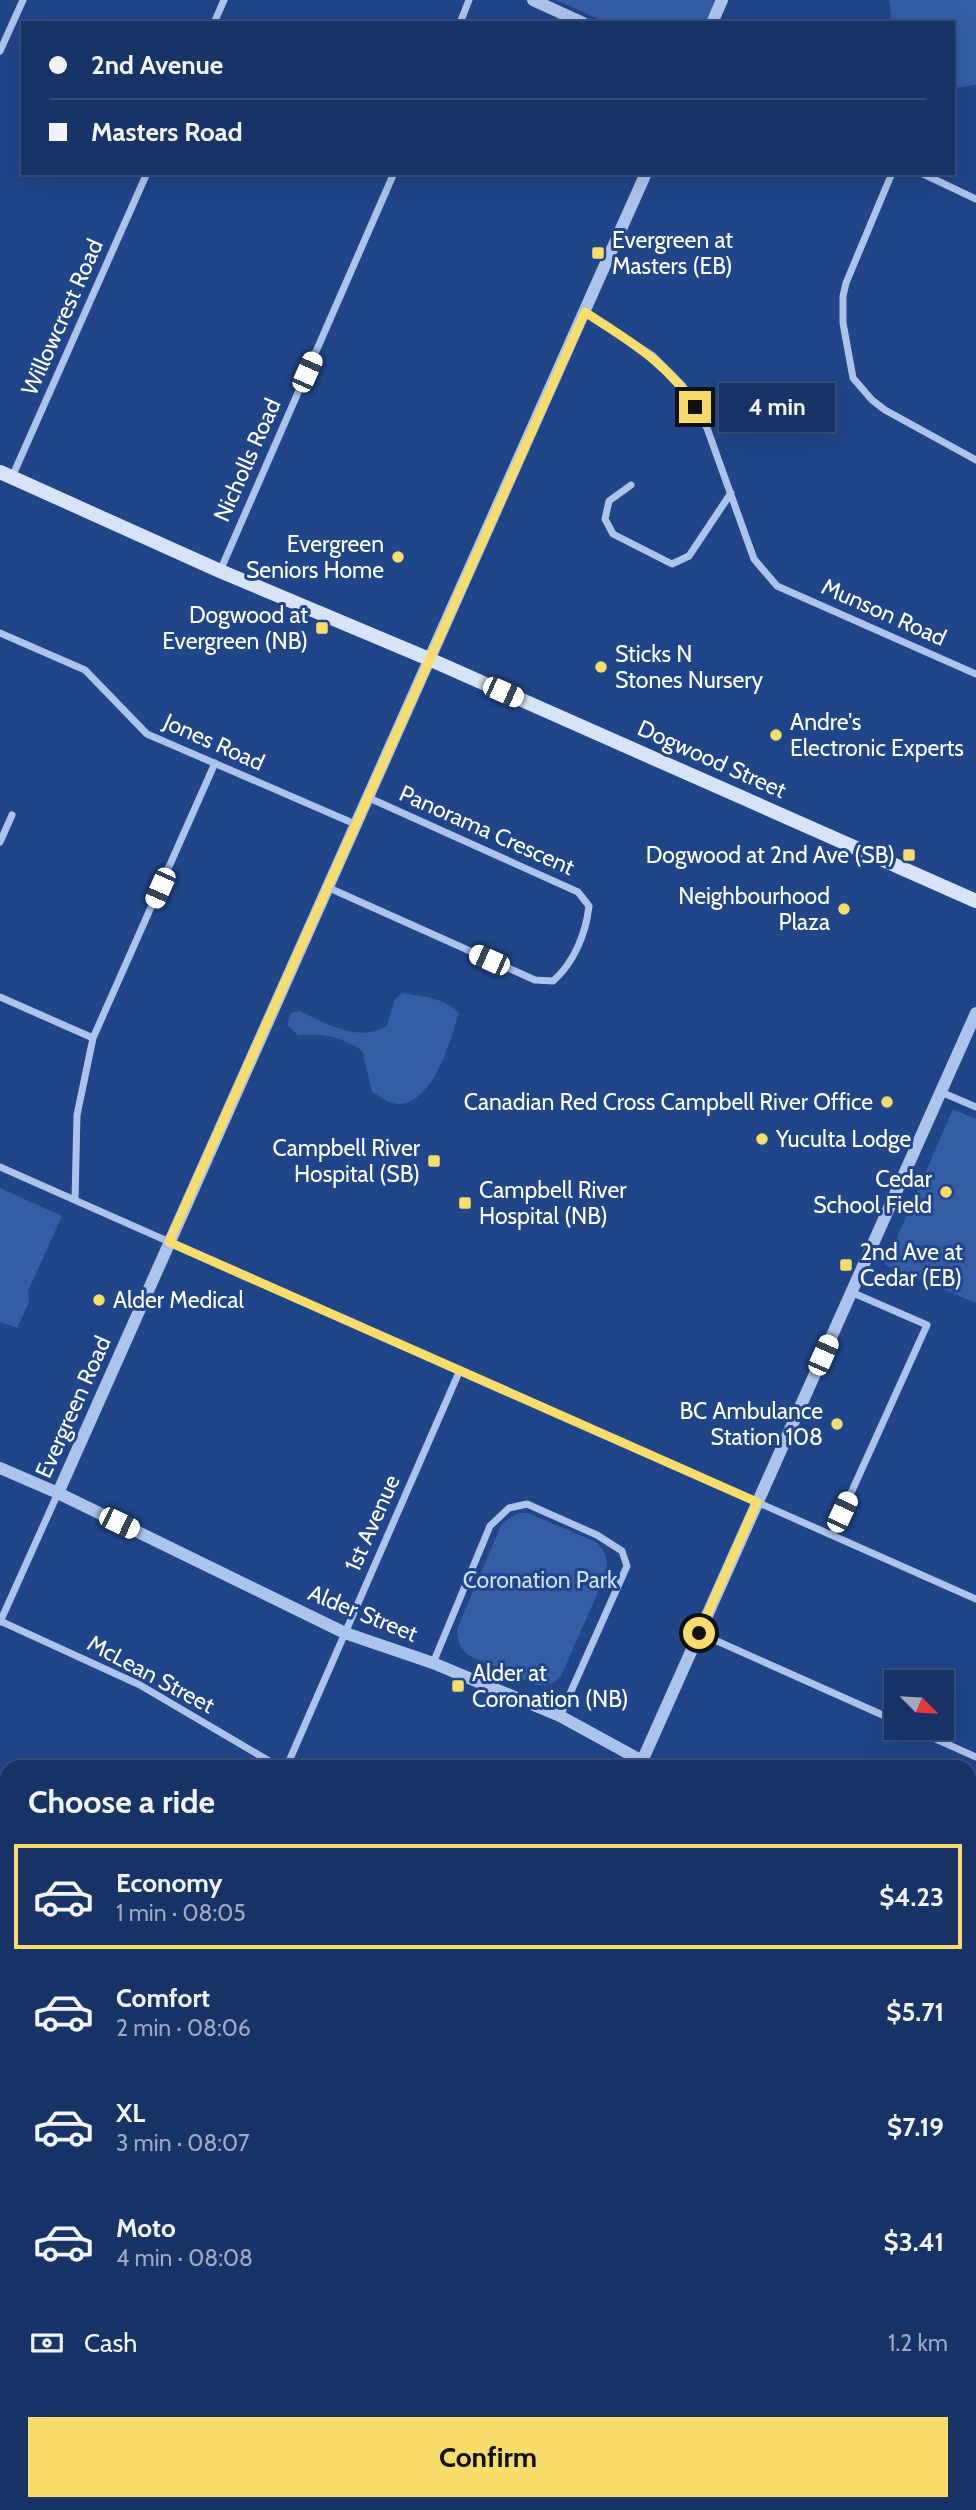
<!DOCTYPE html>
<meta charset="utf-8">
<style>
body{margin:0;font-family:Cabin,sans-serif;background:#213c6d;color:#f1f3f6;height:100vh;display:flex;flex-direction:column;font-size:26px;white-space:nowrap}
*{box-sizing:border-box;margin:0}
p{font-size:23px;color:#9faac0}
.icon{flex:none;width:38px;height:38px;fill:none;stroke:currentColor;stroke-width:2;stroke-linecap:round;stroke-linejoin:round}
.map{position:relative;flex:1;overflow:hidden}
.panel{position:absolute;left:0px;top:1760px;width:976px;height:751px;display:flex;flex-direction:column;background:#183467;border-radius:21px 21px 0 0;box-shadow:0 7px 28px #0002,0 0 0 2px #364f7b}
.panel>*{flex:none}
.top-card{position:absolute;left:21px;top:21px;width:934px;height:154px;border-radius:0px;box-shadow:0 7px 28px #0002,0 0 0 2px #364f7b;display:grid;align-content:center;height:154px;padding:0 28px;background:#183467}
.needle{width:46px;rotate:114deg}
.tools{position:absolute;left:884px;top:1670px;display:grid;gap:14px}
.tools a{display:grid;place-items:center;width:70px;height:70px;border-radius:0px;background:#183467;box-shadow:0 7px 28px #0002,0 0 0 2px #364f7b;font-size:35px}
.end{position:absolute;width:32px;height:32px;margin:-16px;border:9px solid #f8dc6c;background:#111;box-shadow:0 0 0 4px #111}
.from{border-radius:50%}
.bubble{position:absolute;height:49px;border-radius:0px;background:#183467;box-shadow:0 7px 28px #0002,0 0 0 2px #364f7b;font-size:23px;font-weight:700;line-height:49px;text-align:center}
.car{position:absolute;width:21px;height:42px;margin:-21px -10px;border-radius:9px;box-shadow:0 0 5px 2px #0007;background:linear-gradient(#fff 24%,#345 0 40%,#fff 0 76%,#345 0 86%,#fff 0)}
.top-card b{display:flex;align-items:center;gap:24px;height:66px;font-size:26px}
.top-card b+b{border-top:2px solid #364f7b}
.top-card i{width:18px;height:18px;background:#f1f3f6}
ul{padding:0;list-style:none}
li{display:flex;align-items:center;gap:21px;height:105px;margin:0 14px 10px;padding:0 14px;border:4px solid transparent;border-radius:0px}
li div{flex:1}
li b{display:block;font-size:26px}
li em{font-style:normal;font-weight:700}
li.selected{border-color:#f8dc6c}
li>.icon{width:63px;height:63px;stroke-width:1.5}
h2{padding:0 28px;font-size:32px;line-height:84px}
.pay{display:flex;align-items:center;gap:18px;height:77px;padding:0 28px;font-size:26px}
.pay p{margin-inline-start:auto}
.action{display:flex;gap:14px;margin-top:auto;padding:14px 28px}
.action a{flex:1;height:80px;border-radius:0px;background:#f8dc6c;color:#111;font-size:28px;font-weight:700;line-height:80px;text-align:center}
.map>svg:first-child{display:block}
.green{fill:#345da6}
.water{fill:#3d5789;stroke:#9fbcec;stroke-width:2}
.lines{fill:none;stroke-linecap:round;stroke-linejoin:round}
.minor{stroke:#acc3eb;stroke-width:7}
.tertiary{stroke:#acc3eb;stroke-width:12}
.secondary{stroke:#d7e3f8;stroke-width:14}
.primary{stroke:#f0f4fe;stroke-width:18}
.route{stroke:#f8dc6c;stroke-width:9}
.poi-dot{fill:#f8dc6c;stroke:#204589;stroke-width:2.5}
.labels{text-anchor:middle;stroke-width:6;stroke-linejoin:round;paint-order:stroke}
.poi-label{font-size:23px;fill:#fff;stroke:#204589;text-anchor:start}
.street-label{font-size:23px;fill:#fff;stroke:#204589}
.park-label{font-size:23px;fill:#d0dff8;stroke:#204589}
</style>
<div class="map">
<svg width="976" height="2510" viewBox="0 0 976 2510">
<rect width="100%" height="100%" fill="#204589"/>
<!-- green -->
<path class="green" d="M556,0H717L704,23H607Z
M889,0H976V85L954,88V23H892Z
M402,993C421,996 445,998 459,1013C451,1039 431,1113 392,1103C385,1101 378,1095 372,1092L362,1050C336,1036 327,1033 298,1035L287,1025L291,1013L300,1011C327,1024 359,1043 387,1026L394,1001Z
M953,1109L976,1119V1303L885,1265Z
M0,1188L62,1216L28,1291L29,1302L17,1328L0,1322Z
M518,1513H528L596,1542C606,1552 609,1561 606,1574L561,1676C554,1684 546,1686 536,1685L468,1655C459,1647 457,1640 457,1629L502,1523Z"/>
<!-- water -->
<path class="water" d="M0,2219L7,2222V2337L0,2332Z
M0,2378L7,2381V2504H493L506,2510H0Z"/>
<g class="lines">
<!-- minor -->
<path class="minor" d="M214,23L224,0
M460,23L469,0
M0,51L23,0
M892,173L846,283L843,296V323L853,378L872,400L885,410L976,460
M921,173L976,199
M585,312L653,356L683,386L707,428L754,559L777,586L976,674
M12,477L147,173
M631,485L609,501L605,519L613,534L672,564L689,556L731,493
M220,571L394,173
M0,633L85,670L147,734L355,824
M0,842L12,815
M327,887L535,980L553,981C574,963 586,933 589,906L578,892L367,797
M0,997L93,1038
M941,1092L976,1107
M0,1167L976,1599
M75,1200L77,1115L93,1038L215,763
M832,1535L927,1325L851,1292
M0,1621L140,1685L281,1768
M0,1622L58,1493
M699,1633L896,1721
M433,1663L490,1526L509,1508L527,1504L597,1535L622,1551L627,1566L560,1716
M909,1727L976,1757
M286,1768L460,1370
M0,1789L7,1792
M970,1808L976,1794
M0,1941L7,1944
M970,2020L976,2023
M970,2232L976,2235"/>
<!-- tertiary -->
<path class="tertiary" d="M533,0L583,23
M712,23L722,0
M0,1468L58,1493L345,1633L433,1663L560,1716L655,1768
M58,1493L646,173
M639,1768L976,1013
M970,1910L976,1913"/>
<!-- secondary -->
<path class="secondary" d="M0,472L220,571L429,659L976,901"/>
<!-- primary -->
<path class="primary" d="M0,2078L7,2081
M970,2470H976"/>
</g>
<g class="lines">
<!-- route -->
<path class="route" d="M695,407C669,363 627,340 585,312L169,1242L757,1502L699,1633"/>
</g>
<!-- markers -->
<g class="poi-dot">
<rect x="591" y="246" width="14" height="14" rx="3.5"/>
<circle cx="398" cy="557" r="7"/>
<rect x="315" y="621" width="14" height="14" rx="3.5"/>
<circle cx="601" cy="667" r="7"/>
<circle cx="776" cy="735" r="7"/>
<rect x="902" y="848" width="14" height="14" rx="3.5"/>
<circle cx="844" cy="909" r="7"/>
<circle cx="887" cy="1102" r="7"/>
<circle cx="762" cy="1139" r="7"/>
<rect x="427" y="1154" width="14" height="14" rx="3.5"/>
<circle cx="946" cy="1192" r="7"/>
<rect x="458" y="1196" width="14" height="14" rx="3.5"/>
<rect x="839" y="1258" width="14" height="14" rx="3.5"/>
<circle cx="99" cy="1300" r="7"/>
<circle cx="837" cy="1424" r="7"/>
<rect x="451" y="1679" width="14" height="14" rx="3.5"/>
</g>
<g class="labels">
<!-- poi labels -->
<g class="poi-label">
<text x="612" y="248">Evergreen at<tspan x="612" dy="26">Masters (EB)</tspan></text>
<text x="384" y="552" text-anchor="end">Evergreen<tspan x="384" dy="26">Seniors Home</tspan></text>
<text x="308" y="623" text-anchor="end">Dogwood at<tspan x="308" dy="26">Evergreen (NB)</tspan></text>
<text x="615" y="662">Sticks N<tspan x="615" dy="26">Stones Nursery</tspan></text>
<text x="790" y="730">Andre's<tspan x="790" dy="26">Electronic Experts</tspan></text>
<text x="895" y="863" text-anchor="end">Dogwood at 2nd Ave (SB)</text>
<text x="830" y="904" text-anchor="end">Neighbourhood<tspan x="830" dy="26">Plaza</tspan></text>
<text x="873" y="1110" text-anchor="end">Canadian Red Cross Campbell River Office</text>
<text x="776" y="1147">Yuculta Lodge</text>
<text x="420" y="1156" text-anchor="end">Campbell River<tspan x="420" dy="26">Hospital (SB)</tspan></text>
<text x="932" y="1187" text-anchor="end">Cedar<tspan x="932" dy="26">School Field</tspan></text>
<text x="479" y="1198">Campbell River<tspan x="479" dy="26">Hospital (NB)</tspan></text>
<text x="860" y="1260">2nd Ave at<tspan x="860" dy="26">Cedar (EB)</tspan></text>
<text x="113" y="1308">Alder Medical</text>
<text x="823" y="1419" text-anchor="end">BC Ambulance<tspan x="823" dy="26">Station 108</tspan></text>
<text x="472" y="1681">Alder at<tspan x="472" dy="26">Coronation (NB)</tspan></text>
</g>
<!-- street labels -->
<g class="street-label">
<text transform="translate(62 317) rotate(-66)" y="8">Willowcrest Road</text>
<text transform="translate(247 460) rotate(-66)" y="8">Nicholls Road</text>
<text transform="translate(884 612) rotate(24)" y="8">Munson Road</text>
<text transform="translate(214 742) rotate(24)" y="8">Jones Road</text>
<text transform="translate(712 759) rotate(24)" y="8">Dogwood Street</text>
<text transform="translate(487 830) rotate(24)" y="8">Panorama Crescent</text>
<text transform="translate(73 1407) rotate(-66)" y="8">Evergreen Road</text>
<text transform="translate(372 1523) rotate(-66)" y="8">1st Avenue</text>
<text transform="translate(363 1613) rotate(22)" y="8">Alder Street</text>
<text transform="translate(151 1674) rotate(28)" y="8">McLean Street</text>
</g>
<!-- park labels -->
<g class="park-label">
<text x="540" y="1588">Coronation Park</text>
</g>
</g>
</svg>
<div class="tools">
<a><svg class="needle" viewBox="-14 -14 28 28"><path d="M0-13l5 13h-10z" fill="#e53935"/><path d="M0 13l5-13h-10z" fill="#9faac0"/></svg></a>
</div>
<i class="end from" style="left:699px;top:1633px"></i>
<i class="end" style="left:695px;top:407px"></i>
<div class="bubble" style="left:719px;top:383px;width:116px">4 min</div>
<i class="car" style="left:307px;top:372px;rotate:24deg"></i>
<i class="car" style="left:503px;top:692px;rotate:114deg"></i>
<i class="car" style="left:160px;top:888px;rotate:204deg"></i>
<i class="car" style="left:489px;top:960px;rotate:294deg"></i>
<i class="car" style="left:823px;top:1355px;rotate:24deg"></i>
<i class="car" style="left:842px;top:1512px;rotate:25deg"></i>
<i class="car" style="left:119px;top:1523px;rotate:116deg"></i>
<div class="top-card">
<b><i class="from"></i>2nd Avenue</b>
<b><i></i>Masters Road</b>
</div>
<section class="panel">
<h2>Choose a ride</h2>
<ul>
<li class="selected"><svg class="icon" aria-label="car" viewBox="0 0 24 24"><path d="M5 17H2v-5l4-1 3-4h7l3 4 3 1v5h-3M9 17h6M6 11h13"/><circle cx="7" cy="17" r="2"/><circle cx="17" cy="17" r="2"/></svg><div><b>Economy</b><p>1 min · 08:05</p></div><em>$4.23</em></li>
<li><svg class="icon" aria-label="car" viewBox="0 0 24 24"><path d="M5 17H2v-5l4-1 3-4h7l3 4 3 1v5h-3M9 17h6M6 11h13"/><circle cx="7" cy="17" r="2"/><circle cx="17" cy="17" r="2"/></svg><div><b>Comfort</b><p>2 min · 08:06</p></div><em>$5.71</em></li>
<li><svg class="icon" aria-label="car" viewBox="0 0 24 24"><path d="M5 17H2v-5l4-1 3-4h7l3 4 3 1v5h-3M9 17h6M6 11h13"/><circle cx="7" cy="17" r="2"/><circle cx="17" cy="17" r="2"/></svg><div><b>XL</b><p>3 min · 08:07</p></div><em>$7.19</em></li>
<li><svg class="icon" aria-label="car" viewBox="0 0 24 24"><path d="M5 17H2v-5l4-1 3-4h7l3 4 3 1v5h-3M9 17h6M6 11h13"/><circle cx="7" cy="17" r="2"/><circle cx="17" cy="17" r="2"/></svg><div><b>Moto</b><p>4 min · 08:08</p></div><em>$3.41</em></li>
</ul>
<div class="pay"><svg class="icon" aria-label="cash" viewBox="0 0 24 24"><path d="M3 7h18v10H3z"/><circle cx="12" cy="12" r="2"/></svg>Cash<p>1.2 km</p></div>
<div class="action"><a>Confirm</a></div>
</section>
</div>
